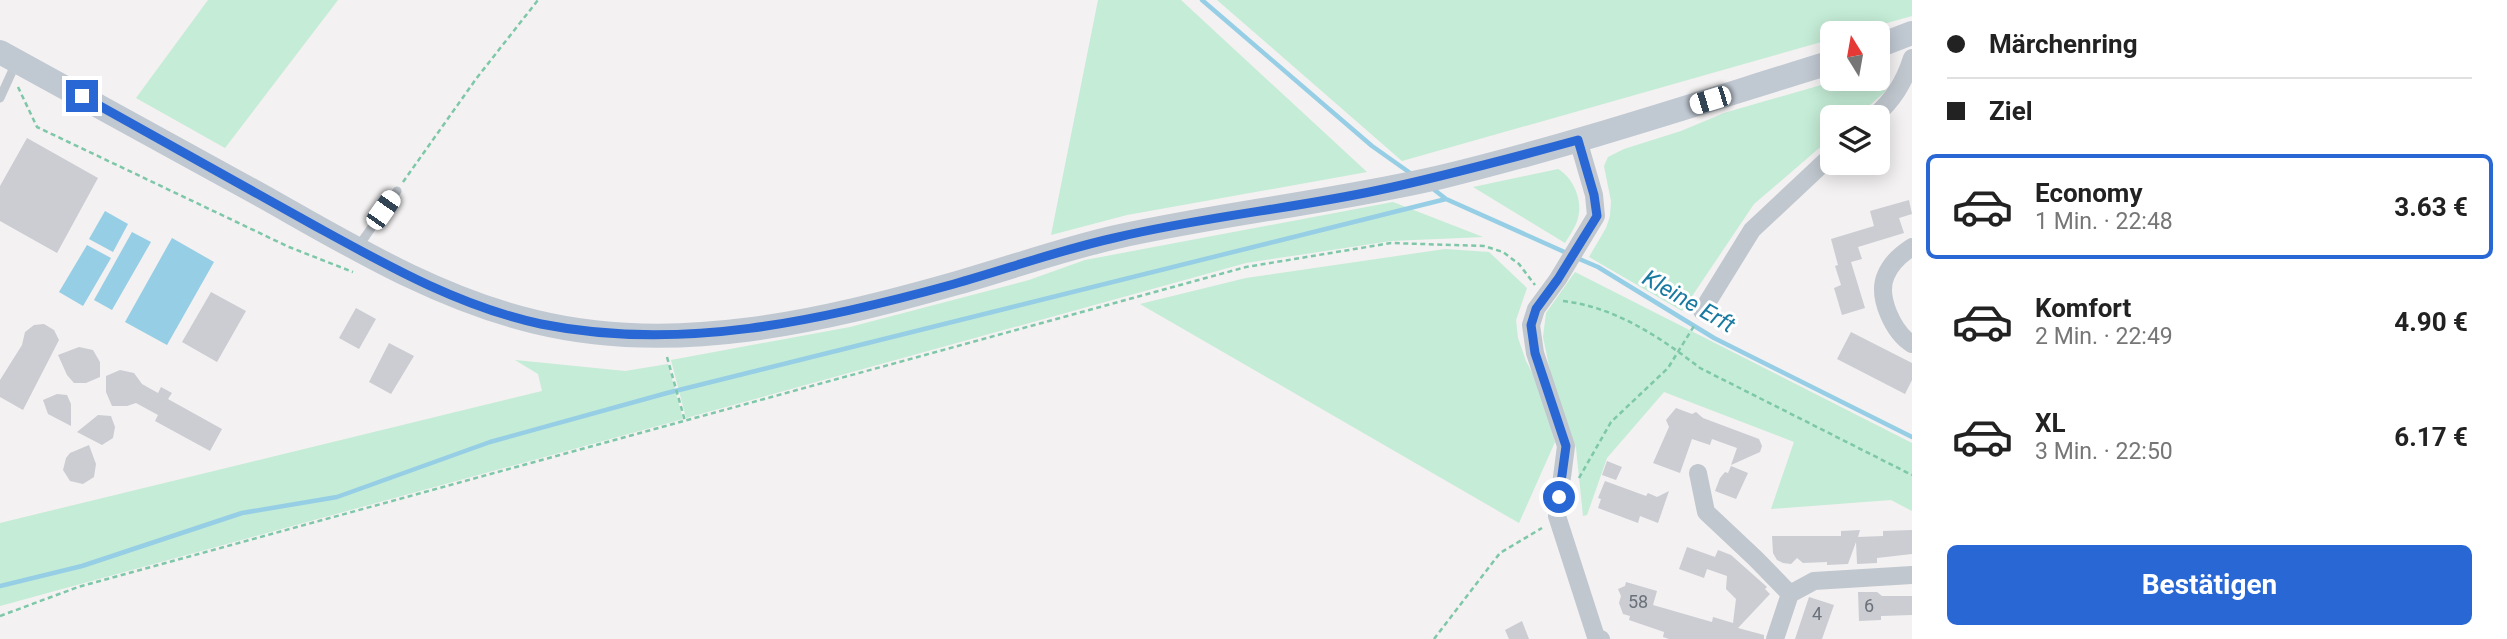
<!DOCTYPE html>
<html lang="de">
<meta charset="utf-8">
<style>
body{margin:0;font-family:Roboto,sans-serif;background:#f6f6f6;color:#222;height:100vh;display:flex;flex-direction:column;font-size:26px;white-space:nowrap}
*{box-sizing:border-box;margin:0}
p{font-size:23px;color:#767676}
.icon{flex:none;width:38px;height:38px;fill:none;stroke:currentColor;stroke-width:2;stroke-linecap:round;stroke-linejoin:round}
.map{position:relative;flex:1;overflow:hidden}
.details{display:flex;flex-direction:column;background:#fff;width:595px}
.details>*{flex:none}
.guide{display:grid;align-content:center;height:154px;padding:0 35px;background:#fff}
.needle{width:46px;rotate:349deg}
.controls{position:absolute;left:1820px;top:21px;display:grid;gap:14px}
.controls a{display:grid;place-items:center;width:70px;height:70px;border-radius:10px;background:#fff;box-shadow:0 4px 18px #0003;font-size:35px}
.end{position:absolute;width:32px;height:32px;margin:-16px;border:9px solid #2967d5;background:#fff;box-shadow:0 0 0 4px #fff}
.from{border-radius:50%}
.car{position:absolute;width:21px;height:42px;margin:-21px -10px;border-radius:9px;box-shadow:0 0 5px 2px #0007;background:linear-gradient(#fff 24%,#345 0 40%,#fff 0 76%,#345 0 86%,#fff 0)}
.guide b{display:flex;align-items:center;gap:24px;height:66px;font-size:26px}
.guide b+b{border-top:2px solid #e0e0e0}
.guide i{width:18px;height:18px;background:#222}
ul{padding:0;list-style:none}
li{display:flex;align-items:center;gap:21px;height:105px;margin:0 14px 10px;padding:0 21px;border:4px solid transparent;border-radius:10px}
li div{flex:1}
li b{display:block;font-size:26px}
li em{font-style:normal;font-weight:700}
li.current{border-color:#2967d5}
li>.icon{width:63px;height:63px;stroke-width:1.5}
.primary-button{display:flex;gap:14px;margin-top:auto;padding:14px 35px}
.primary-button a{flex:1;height:80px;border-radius:10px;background:#2967d5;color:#fff;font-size:28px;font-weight:700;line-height:80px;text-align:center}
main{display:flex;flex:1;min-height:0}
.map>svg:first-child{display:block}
.green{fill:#c4ecd6}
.water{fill:#95cee5}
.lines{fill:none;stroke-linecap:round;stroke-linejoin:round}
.stream{stroke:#95cee5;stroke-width:4.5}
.building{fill:#cbcdd3}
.path{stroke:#7ec7a9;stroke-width:2.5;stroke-dasharray:5 3.5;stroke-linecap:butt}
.lane{stroke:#c0c7ce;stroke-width:9}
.street{stroke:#c0c7ce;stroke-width:18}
.secondary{stroke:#c0c8d2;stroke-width:24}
.route{stroke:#2967d5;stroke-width:9}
.labels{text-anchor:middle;stroke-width:6;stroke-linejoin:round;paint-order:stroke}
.number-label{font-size:18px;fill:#6a717a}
.water-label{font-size:23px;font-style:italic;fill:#197aa1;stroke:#fff}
</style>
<main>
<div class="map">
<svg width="1912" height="639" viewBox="0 0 1912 639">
<rect width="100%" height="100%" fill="#f3f1f1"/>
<!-- green -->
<path class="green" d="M208,0H338L225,148L136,98Z
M1098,0H1181L1367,172L1127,215L1051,235Z
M1217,0H1912V16L1851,33H1832V39L1402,161Z
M1842,79H1866L1886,91L1856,117H1832V137L1754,204L1682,311L1589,257L1606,228L1610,216L1611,201L1604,166L1608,157L1624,149L1681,131L1724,113Z
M1558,169C1571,176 1581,196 1579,212C1578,224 1571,233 1565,243L1473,187Z
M1393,202L1483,237L1391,241L1246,263L686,418L671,360L850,327L1029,280L1085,260Z
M1445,249L1489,252L1527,288L1516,320L1518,338L1526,361L1538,384L1555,442L1519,523L1140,304L1246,278Z
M1575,272L1912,443V511L1891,500L1771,509L1794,442L1664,392L1607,458L1587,515L1583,516L1576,448L1552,380L1543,337L1546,313Z
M515,360L625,371L668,364L683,419L0,606V523L542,391L538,374Z"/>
<!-- water -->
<path class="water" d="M105,211L128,224L113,252L89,239Z
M132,232L151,242L112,310L94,300Z
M172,238L214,262L167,345L125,322Z
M87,245L111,258L83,306L59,292Z"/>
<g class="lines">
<!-- stream -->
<path class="stream" d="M1202,0L1372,146L1413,175
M1432,188L1446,199L1569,254
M1577,258L1598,267L1714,338L1912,437
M0,586L82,566L242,513L337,497L490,442L667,393L1446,199"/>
</g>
<!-- building -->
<path class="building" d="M27,138L98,178L57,253L0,221V186Z
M1909,200L1912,214L1899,218L1904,233L1858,247L1862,259L1851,262L1865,308L1842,315L1834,288L1841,285L1835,266L1838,265L1831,239L1874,226L1870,211Z
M211,292L246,311L217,362L182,342Z
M356,308L376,319L359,349L339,338Z
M44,324L54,330L59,340L23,410L0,397V380L22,345L25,332L34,325Z
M1851,332L1912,363V380L1905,394L1837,359Z
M389,343L414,356L391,394L369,382Z
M79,347L93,350L100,362V377L86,383H74L67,375L58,355Z
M120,370L134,373L142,384L158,393L161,387L172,393L168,399L222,429L210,451L155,421L158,415L136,403L127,406H112L106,392V376Z
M57,394L67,395L71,404V426L48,414L43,400Z
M1676,408L1692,414L1696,412L1703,418L1759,439L1762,446L1760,452L1731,465L1737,448L1712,439L1710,445L1692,439L1680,473L1653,463L1669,427L1666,420Z
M98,415L111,416L115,427L113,438L102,445L77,432Z
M89,445L96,464L94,477L83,484L70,481L63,470L66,458L70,453Z
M1607,461L1622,467L1616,480L1602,475Z
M1731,466L1748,473L1736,499L1715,491L1720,478L1725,472L1728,473Z
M1605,481L1646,496L1648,493L1657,497L1669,491L1658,523L1640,516L1638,523L1598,508L1601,499L1598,498Z
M1860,530L1858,537L1883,536V531L1912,530V554L1877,558V563L1857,564L1856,542L1848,564L1827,565V562L1803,563L1797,558L1791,564L1783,563L1777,560L1773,553L1772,536H1841V531Z
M1687,547L1715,557L1718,550L1731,555L1767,587L1765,589L1770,594L1738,628L1764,635V639H1669L1663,637L1664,632L1629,620L1630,616L1623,614L1619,603L1621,596L1618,589L1625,586L1626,582L1657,591L1653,605L1712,622L1713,617L1733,623L1736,599L1726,589L1727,576L1707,569L1704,578L1679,569Z
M1858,592H1877L1882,596H1912V615L1881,616V620L1859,621Z
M1809,597L1834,605L1822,639H1795Z
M1522,621L1529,639H1509L1505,630Z"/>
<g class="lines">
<!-- path -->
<path class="path" d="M18,87L37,127L289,247L353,272
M403,182L476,79L538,0
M1563,301C1615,307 1660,337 1700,368L1912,475
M667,357L685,421
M1579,478L1611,422L1668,368L1694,326
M0,616L78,587L1246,267L1391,243L1484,246L1503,252L1519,264L1535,285
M1434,639L1500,553L1542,528"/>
<!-- lane -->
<path class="lane" d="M0,98L16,63
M358,247L397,191"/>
<!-- street -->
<path class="street" d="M1874,117C1893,100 1904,83 1912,58
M1578,140L1594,195L1596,216L1558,279L1536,309L1531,325L1535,353L1566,446L1557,516L1596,637L1601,639
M1912,247C1901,254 1891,263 1886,275C1876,297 1894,333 1912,344
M1702,311L1752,230L1832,155
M1698,473L1706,512L1756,559L1790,594L1814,581L1912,575
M1775,639L1790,594"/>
<!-- secondary -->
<path class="secondary" d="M1878,46L1912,33
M0,52C88,100 176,148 264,197C351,246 438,299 536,322C676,356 823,321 957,283C1010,268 1063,249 1116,237C1224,213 1333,202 1441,177C1573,145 1702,102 1832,62"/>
</g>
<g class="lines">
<!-- route -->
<path class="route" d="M82,96C160,139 238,183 317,227C388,266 461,307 541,324C680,352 820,321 954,284C1007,269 1060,250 1114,238C1201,217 1291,209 1379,190C1446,176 1512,158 1578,140L1594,195L1597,216L1558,279L1536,309L1531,325L1535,353L1566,446L1559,497"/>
</g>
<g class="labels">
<!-- number labels -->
<g class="number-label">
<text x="1638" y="608">58</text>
<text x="1869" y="612">6</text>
<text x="1817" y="620">4</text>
</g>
<!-- water labels -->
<g class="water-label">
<text transform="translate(1689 301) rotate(30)" y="8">Kleine Erft</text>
</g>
</g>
</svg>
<div class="controls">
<a><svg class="needle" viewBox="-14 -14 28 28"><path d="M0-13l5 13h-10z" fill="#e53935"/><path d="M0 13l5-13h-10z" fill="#767676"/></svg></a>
<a><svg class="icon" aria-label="layers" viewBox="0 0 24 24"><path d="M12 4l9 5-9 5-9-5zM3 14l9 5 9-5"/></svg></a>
</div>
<i class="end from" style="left:1559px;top:497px"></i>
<i class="end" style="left:82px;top:96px"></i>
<i class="car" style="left:1710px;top:100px;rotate:253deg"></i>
<i class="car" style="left:383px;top:210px;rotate:35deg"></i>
</div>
<section class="details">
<div class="guide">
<b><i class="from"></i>Märchenring</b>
<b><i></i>Ziel</b>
</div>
<ul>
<li class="current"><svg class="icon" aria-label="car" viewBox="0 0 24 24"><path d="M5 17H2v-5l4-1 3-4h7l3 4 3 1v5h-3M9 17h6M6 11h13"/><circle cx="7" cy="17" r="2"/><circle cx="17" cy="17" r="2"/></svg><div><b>Economy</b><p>1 Min. · 22:48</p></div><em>3.63 €</em></li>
<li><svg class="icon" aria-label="car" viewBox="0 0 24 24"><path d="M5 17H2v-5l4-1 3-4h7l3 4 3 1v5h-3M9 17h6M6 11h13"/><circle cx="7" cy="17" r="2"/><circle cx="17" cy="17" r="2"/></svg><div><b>Komfort</b><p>2 Min. · 22:49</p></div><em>4.90 €</em></li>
<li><svg class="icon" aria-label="car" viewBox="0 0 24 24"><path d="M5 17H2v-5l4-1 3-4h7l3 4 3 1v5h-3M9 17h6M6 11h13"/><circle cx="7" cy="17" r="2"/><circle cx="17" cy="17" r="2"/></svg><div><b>XL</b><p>3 Min. · 22:50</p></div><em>6.17 €</em></li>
</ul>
<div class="primary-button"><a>Bestätigen</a></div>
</section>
</main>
